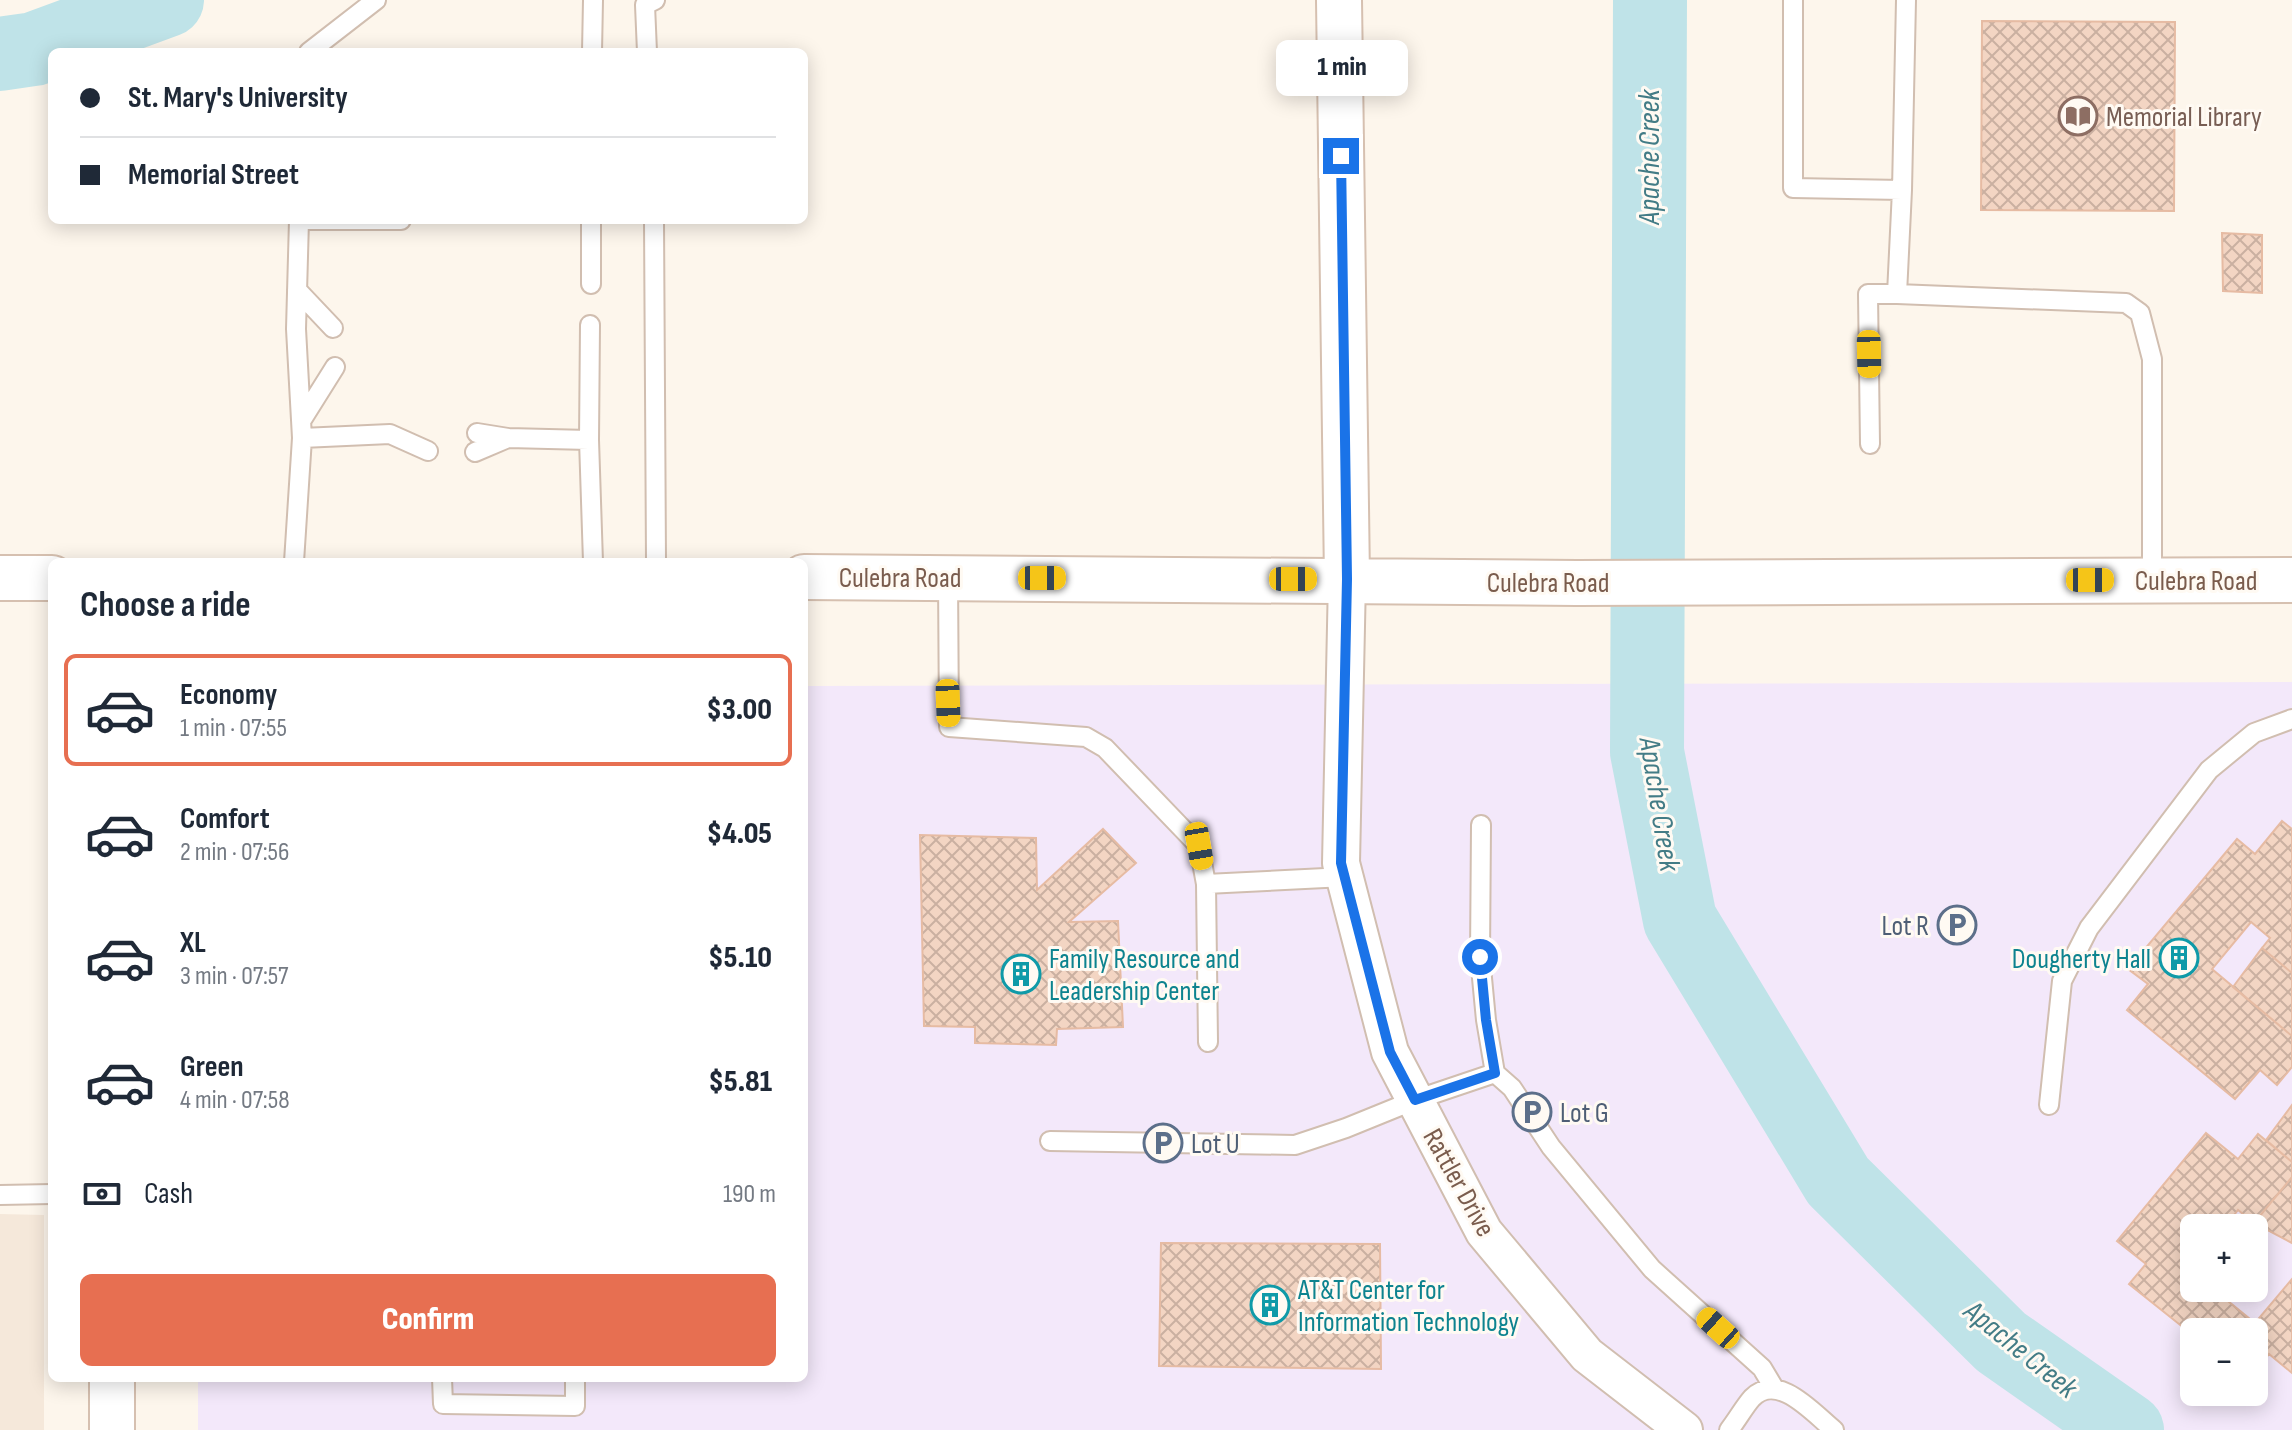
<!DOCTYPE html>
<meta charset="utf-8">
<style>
body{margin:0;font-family:"Sofia Sans Condensed",sans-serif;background:#f6f6f7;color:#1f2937;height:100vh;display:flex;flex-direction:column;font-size:30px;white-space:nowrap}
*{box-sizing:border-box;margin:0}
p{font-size:26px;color:#747a83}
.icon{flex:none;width:44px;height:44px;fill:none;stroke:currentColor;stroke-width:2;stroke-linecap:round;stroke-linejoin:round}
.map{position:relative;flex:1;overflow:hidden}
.drawer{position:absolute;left:48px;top:558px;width:760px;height:824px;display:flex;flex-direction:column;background:#fff;border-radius:12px;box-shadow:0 4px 20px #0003}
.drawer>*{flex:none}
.hud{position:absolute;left:48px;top:48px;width:760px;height:176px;border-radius:12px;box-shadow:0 4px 20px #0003;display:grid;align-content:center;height:176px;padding:0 32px;background:#fff}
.tools{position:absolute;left:2180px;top:1214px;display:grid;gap:16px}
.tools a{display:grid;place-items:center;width:88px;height:88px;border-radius:12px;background:#fff;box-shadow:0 4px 20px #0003;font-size:40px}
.end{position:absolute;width:36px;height:36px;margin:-18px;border:10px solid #1a73e8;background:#fff;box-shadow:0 0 0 4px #fff}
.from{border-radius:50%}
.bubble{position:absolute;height:56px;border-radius:12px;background:#fff;box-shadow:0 4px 20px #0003;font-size:26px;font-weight:800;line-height:56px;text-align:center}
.car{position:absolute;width:24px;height:48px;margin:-24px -12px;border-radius:10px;box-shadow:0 0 6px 2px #0007;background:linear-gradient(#f5c518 24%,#345 0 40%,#f5c518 0 76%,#345 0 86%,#f5c518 0)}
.hud b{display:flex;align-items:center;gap:28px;height:76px;font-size:30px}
.hud b+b{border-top:2px solid #e0e1e3}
.hud i{width:20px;height:20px;background:#1f2937}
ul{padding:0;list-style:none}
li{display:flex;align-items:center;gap:24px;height:112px;margin:0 16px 12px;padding:0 16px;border:4px solid transparent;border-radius:12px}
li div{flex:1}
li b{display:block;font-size:30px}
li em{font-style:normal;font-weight:800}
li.active{border-color:#e76f51}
li>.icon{width:72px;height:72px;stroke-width:1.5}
h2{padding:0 32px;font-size:36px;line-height:96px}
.pay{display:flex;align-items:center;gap:20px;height:88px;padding:0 32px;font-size:30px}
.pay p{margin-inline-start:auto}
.cta{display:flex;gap:16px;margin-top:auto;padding:16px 32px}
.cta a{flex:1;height:92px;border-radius:12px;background:#e76f51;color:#fff;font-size:32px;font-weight:800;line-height:92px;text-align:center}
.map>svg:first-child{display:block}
.residential{fill:#f5e8da}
.education{fill:#f3e8fa;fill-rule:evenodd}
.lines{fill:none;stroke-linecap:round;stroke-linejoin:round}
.river{stroke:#bfe3e8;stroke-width:74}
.building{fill:url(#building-cross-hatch);stroke:#e6bba3;stroke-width:2}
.lane-casing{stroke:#d1beb0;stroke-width:22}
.street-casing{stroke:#d1beb0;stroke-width:40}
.secondary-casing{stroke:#d6c0b0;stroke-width:48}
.lane{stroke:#fff;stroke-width:18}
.street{stroke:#fff;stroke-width:36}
.secondary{stroke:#fff;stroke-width:44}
.route{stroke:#1a73e8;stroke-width:10}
.labels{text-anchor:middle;stroke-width:6;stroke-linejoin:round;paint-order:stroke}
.education-label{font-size:28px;fill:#785e54;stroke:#fffaf3;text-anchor:start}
.street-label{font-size:28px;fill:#7a5c4d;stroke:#fffaf3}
.service-label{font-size:28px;fill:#4e5e75;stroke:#fffaf3;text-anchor:start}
.culture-label{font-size:28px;fill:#0d838f;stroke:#fffaf3;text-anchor:start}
.water-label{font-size:30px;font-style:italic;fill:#437c86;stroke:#fffaf3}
</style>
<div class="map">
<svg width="2292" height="1430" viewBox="0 0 2292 1430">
<defs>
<pattern id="building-cross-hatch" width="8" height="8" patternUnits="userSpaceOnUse" patternTransform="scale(2)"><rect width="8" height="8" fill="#f3d5c3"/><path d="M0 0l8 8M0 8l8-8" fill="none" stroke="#cab0a1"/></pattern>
</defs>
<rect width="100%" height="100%" fill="#fdf6ec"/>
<!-- residential -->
<path class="residential" d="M0,1214L44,1215V1430H0Z"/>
<!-- education -->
<path class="education" d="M2292,682V1430H198V1378H804V686ZM2194,1228H2254V1288H2194ZM2194,1332H2254V1392H2194Z"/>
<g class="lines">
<!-- river -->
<path class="river" d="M1650,0L1647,752L1680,920L1838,1181L2001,1342L2127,1430
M0,54L34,49L167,0"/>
</g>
<!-- building -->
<path class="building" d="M1982,21L2175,22L2174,211L1981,210Z
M2222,233L2262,235V293L2223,291Z
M2282,821L2292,829V973L2262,948L2270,938L2251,922L2212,969L2292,1036V1067L2277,1085L2260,1070L2235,1099L2127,1010L2148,984L2128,969L2237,839L2255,854Z
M1103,829L1136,863L1069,922L1118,921L1123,1027L1057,1029L1056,1045L975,1043V1027L924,1026L920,835L1036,838L1037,890Z
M2262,948L2292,973V1036L2233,987Z
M2292,1105V1162L2266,1140Z
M2206,1133L2238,1159L2258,1134L2292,1162V1177L2254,1223L2238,1210L2224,1228H2194V1265L2190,1270L2194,1273V1288H2212L2255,1323L2292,1279V1373L2269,1354L2254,1372V1332H2194V1336L2129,1284L2146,1264L2117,1241Z
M2292,1177V1243L2254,1223Z
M1161,1243L1380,1244L1381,1369L1159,1366Z"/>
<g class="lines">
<!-- lane casing -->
<g class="lane-casing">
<path id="lane" d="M1793,0V188L1902,190L1906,0
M309,52L376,0
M592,52L593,0
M647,52L645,5L655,0
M299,220L296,329L302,438
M299,220H401
M654,220L656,562
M591,284V220
M297,290L333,328
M1897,294L2126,303L2140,313L2152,359V580
M303,418L335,367
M477,433L508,438
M589,440L590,325
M1870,444L1868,294H1897L1902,190
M475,452L508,438L589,440L593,562
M294,562L302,438L390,434L428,451
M948,577L949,727L1086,737L1105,748L1199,846L1206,884L1345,877
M1481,825L1480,957L1486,1020L1495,1073
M1206,884L1208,1042
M2049,1105L2062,981L2089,928L2209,770L2254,733L2292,719
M1050,1141L1295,1145L1346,1128L1415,1100L1495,1073L1512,1088L1551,1147L1652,1269L1762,1368L1774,1388
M0,1195L52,1194
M442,1378L443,1404L575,1406V1378
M1729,1430C1737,1420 1744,1407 1752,1398C1778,1371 1814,1414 1834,1430"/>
</g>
<!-- street casing -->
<g class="street-casing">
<path id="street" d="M1347,579L1341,863L1390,1052L1484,1232L1587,1355L1684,1430"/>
</g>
<!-- secondary casing -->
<g class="secondary-casing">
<path id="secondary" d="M1339,0L1347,579
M804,577L1577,583L2292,580
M0,578H52
M112,1430V1378"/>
</g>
<!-- lane -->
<use href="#lane" class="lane"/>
<!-- street -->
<use href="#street" class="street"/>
<!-- secondary -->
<use href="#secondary" class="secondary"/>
</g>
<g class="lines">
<!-- route -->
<path class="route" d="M1341,156L1347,579L1341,863L1390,1052L1415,1100L1495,1073L1486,1020L1480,957"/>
</g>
<!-- icons -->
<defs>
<g id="library-ring" transform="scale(2)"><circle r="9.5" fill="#fffaf3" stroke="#8d6e63" stroke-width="1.5"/><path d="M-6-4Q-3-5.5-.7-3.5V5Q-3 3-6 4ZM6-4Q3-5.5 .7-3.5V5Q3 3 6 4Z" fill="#8d6e63"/></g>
<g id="parking-ring" transform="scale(2)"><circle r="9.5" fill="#fffaf3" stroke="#5c6f8a" stroke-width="1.5"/><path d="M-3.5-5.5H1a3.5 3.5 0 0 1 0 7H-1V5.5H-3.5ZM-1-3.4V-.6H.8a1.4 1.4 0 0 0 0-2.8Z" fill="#5c6f8a"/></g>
<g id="building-ring" transform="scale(2)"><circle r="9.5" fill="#fffaf3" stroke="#0f9aa8" stroke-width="1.5"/><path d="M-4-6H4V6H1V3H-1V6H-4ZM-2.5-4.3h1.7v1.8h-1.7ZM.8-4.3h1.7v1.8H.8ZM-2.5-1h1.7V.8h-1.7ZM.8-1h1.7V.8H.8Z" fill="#0f9aa8"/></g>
</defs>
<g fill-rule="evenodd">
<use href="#library-ring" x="2078" y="116"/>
<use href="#parking-ring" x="1957" y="925"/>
<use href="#building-ring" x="2179" y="958"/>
<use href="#building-ring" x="1021" y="974"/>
<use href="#parking-ring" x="1532" y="1112"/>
<use href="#parking-ring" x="1163" y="1143"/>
<use href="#building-ring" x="1270" y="1305"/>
</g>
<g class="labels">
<!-- education labels -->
<g class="education-label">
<text x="2106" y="126">Memorial Library</text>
</g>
<!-- street labels -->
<g class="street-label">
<text x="900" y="587">Culebra Road</text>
<text x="2196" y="590">Culebra Road</text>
<text x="1548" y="592">Culebra Road</text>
<text transform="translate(1460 1182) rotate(61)" y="10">Rattler Drive</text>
</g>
<!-- service labels -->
<g class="service-label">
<text x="1929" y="935" text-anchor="end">Lot R</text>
<text x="1560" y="1122">Lot G</text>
<text x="1191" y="1153">Lot U</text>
</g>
<!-- culture labels -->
<g class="culture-label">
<text x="1049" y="968">Family Resource and<tspan x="1049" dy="32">Leadership Center</tspan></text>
<text x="2151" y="968" text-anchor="end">Dougherty Hall</text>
<text x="1298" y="1299">AT&amp;T Center for<tspan x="1298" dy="32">Information Technology</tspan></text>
</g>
<!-- water labels -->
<g class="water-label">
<text transform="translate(1649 157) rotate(-90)" y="10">Apache Creek</text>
<text transform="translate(1660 804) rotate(81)" y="10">Apache Creek</text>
<text transform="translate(2021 1349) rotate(39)" y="10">Apache Creek</text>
</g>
</g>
</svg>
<div class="tools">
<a>+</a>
<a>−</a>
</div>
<i class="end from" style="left:1480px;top:957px"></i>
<i class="end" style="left:1341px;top:156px"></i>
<div class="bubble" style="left:1276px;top:40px;width:132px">1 min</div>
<i class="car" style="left:1869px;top:354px;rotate:179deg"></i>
<i class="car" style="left:1042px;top:578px;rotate:90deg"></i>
<i class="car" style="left:1293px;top:579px;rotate:90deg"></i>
<i class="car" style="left:2090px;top:580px;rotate:90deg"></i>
<i class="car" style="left:948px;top:703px;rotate:178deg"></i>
<i class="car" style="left:1199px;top:846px;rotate:170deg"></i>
<i class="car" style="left:1718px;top:1328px;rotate:312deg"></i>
<div class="hud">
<b><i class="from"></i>St. Mary's University</b>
<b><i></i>Memorial Street</b>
</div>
<section class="drawer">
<h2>Choose a ride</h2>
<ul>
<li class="active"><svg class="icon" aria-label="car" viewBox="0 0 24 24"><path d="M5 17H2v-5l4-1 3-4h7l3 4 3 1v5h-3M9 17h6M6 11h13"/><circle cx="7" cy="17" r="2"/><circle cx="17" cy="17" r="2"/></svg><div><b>Economy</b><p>1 min · 07:55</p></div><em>$3.00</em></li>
<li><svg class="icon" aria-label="car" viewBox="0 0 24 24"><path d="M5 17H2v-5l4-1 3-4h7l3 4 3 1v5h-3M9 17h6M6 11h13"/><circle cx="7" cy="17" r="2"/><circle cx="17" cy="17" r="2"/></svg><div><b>Comfort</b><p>2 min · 07:56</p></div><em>$4.05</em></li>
<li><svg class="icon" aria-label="car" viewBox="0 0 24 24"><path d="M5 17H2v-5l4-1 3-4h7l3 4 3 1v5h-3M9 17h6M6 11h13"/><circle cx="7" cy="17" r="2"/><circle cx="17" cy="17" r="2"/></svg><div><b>XL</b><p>3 min · 07:57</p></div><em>$5.10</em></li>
<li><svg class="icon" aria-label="car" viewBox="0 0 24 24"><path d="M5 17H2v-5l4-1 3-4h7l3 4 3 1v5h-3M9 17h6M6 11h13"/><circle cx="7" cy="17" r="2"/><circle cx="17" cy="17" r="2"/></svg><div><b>Green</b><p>4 min · 07:58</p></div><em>$5.81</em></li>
</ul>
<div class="pay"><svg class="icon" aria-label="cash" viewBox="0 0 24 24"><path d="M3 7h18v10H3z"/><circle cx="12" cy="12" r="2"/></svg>Cash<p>190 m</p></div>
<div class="cta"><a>Confirm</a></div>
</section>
</div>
